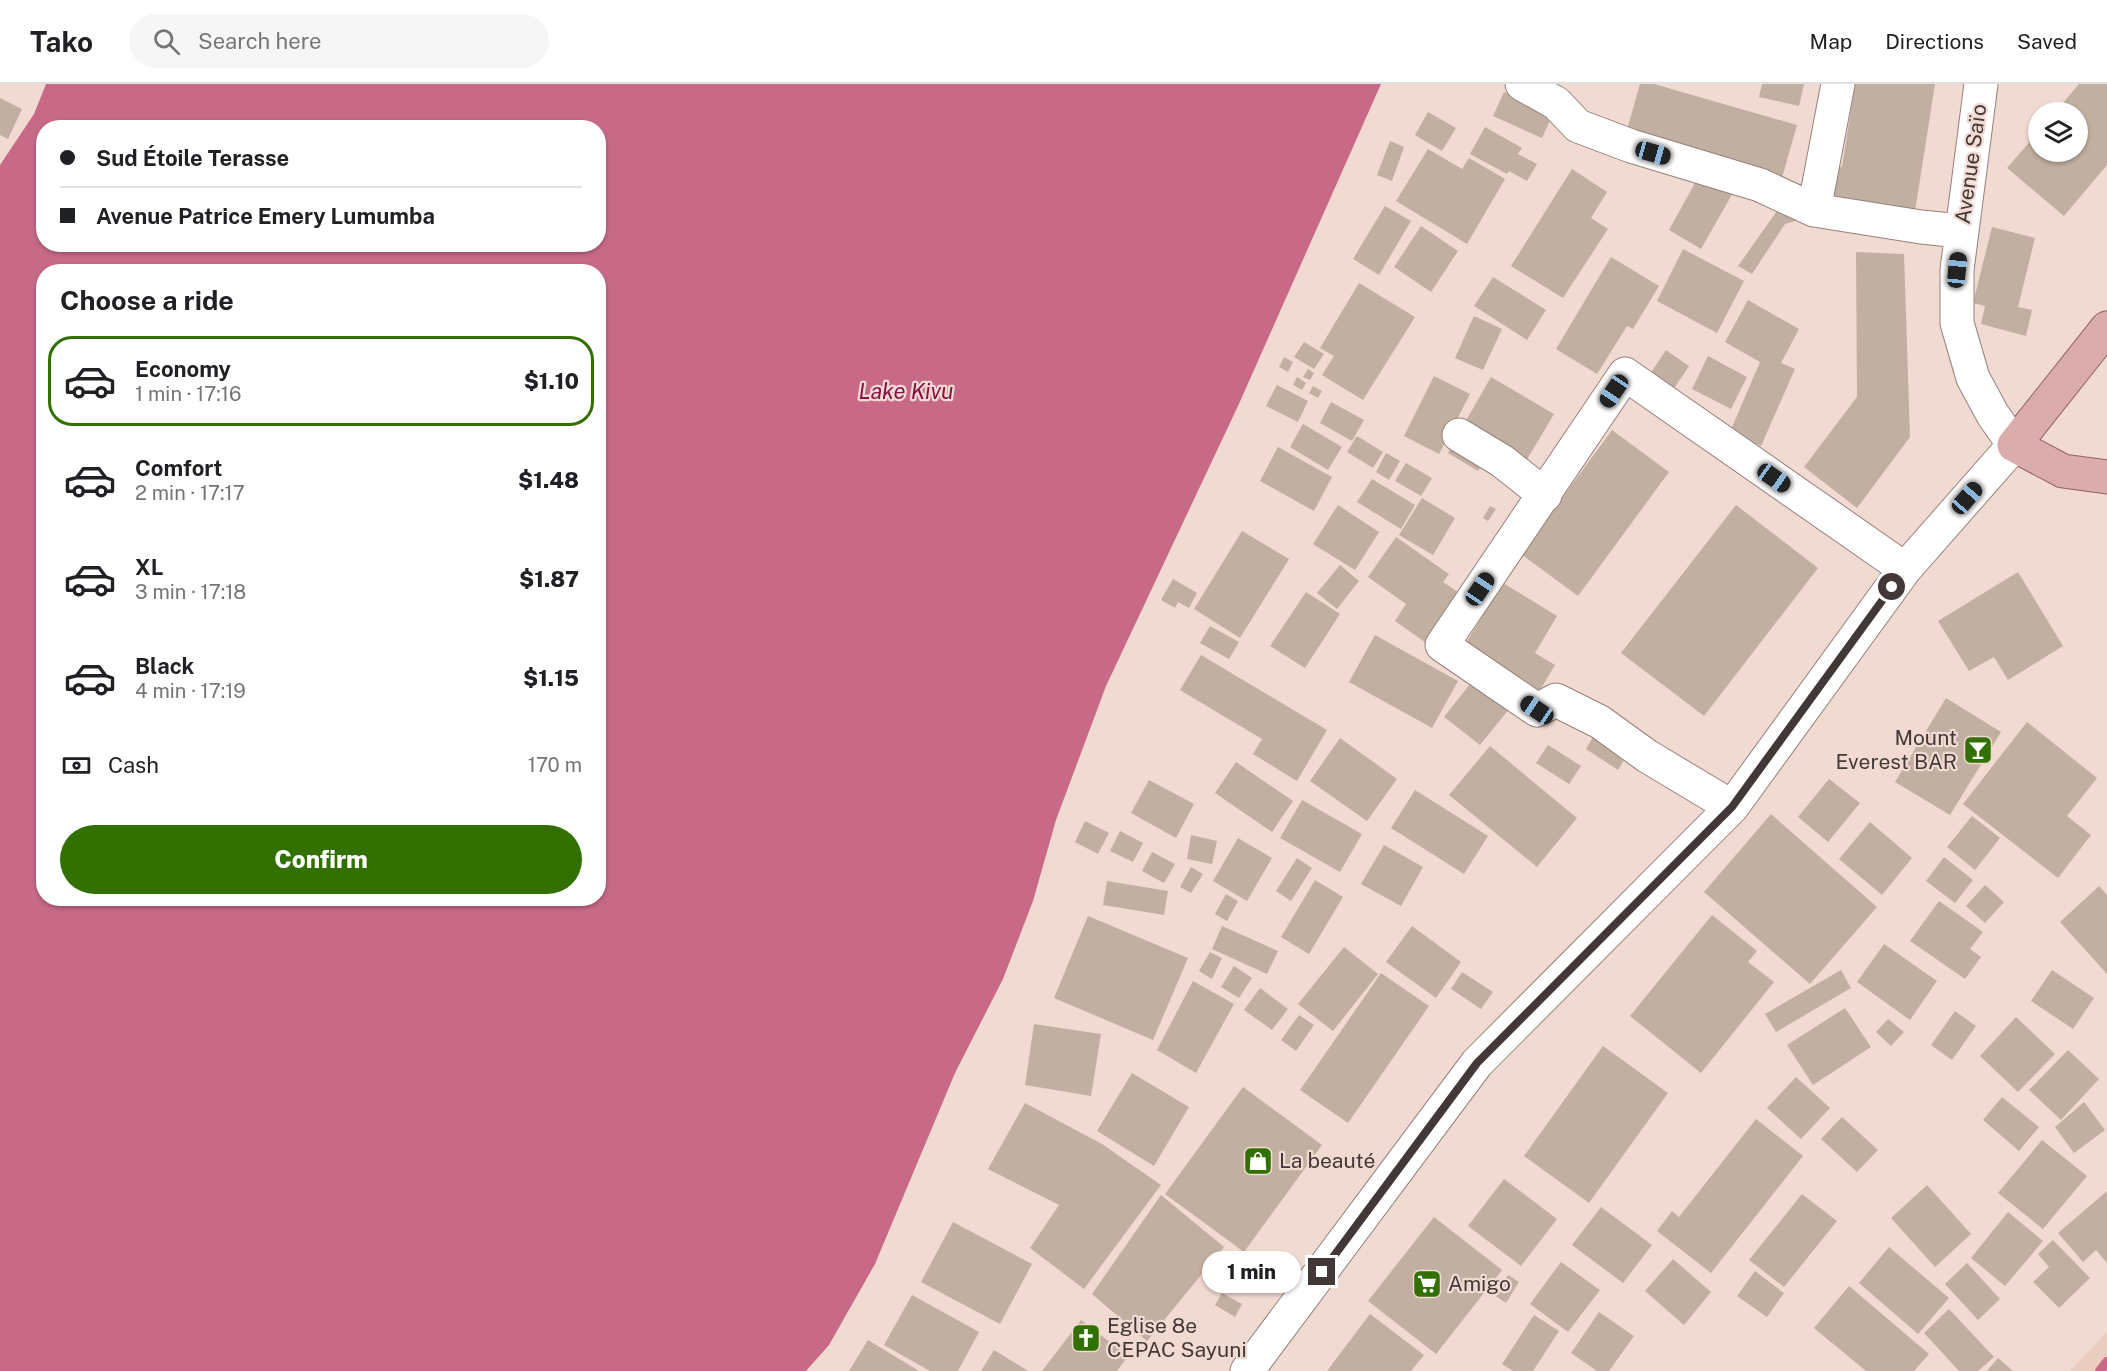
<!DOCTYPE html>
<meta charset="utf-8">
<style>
body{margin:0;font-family:"Public Sans",sans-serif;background:#f6f6f6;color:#202124;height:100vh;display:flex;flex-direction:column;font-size:22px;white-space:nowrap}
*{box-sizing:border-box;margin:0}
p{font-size:20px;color:#757577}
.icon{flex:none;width:33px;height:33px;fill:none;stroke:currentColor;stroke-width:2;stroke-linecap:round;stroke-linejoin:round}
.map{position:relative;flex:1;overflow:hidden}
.sheet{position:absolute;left:36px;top:180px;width:570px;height:642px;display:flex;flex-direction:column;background:#fff;border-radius:24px;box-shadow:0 2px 4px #0004}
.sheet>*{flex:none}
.banner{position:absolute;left:36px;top:36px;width:570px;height:132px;border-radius:24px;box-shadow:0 2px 4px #0004;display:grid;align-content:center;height:132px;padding:0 24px;background:#fff}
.tools{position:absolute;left:2028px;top:18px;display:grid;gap:12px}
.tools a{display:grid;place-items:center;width:60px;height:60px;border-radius:50%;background:#fff;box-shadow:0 2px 4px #0004;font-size:30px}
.end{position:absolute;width:27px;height:27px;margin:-14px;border:8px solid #423936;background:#fff;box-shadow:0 0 0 3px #fff}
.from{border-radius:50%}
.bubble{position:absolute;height:42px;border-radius:21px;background:#fff;box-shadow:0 2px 4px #0004;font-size:20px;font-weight:800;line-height:42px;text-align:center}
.car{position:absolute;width:18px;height:36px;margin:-18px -9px;border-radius:8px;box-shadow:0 0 4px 2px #0007;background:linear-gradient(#222 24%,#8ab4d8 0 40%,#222 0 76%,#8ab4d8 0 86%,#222 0)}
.banner b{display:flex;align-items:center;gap:21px;height:57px;font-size:22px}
.banner b+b{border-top:2px solid #e0e0e0}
.banner i{width:15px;height:15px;background:#202124}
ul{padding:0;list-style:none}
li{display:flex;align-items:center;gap:18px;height:90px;margin:0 12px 9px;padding:0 12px;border:3px solid transparent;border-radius:24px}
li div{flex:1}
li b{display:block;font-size:22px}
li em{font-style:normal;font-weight:800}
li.current{border-color:#337002}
li>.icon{width:54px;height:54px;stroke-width:1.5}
h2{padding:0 24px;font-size:27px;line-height:72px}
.pay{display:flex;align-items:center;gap:15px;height:66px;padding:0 24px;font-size:22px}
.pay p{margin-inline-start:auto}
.primary-button{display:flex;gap:12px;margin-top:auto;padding:12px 24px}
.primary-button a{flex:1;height:69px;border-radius:36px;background:#337002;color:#fff;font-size:24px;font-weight:800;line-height:69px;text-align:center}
header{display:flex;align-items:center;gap:36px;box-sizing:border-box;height:84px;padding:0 30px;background:#fff;border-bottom:2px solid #e0e0e0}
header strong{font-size:28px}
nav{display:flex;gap:33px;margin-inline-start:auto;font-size:21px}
.search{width:420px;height:54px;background:#f6f6f6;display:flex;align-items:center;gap:15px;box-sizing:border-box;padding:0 21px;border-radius:33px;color:#757577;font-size:22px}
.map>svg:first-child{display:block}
.built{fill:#ebccc1}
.water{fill:#c86a87;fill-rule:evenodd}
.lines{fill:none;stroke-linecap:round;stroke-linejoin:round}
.stream{stroke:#c86a87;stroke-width:10}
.building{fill:#c1afa1}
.minor-casing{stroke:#968079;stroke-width:35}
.major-casing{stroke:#95605f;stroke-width:35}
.minor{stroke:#fff;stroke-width:33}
.major{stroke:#daacac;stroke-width:33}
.route{stroke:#423936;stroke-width:8}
.labels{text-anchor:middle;stroke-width:4.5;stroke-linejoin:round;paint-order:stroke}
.street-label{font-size:21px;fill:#423936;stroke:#f1dad2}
.poi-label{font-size:21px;fill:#423936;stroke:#f1dad2;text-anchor:start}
.water-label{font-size:22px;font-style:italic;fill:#861045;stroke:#f1dad2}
</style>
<header>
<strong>Tako</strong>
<div class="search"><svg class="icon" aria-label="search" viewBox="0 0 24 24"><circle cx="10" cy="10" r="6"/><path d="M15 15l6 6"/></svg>Search here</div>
<nav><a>Map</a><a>Directions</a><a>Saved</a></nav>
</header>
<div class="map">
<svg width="2107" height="1287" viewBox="0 0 2107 1287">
<rect width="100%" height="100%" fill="#f1dad2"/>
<!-- built -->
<path class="built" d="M2107,1248V1287H2070Z"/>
<!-- water -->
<path class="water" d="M46,0H1381L1238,322L1106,602L1056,736L1033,817L1003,895L955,989L875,1180L829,1261L806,1287H0V81L34,30ZM44,44H598V160H44ZM44,188H598V814H44Z"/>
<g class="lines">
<!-- stream -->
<path class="stream" d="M2100,1287L2107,1278"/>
</g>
<!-- building -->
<path class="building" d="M1640,0H1654L1797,41L1780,101L1624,56Z
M1762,0H1804L1799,22L1759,13Z
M1855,0H1935L1914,134L1823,120L1829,81L1842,83Z
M2079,0H2107V81L2064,132L2007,84L2038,48V68H2078V28H2055Z
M1504,8L1553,30L1542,54L1493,32Z
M0,14L22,25L8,55L0,51Z
M1428,28L1456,44L1442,67L1415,51Z
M1485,43L1522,64L1518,70L1537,80L1527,97L1509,87L1507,90L1470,70Z
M1390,57L1404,63L1392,97L1377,91Z
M1428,65L1462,85L1469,74L1505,95L1467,160L1396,117Z
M1572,85L1607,108L1591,134L1608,145L1563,214L1511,182Z
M1701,88L1734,107L1701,165L1669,146Z
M1385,122L1411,137L1379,191L1353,175Z
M1779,124L1805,134L1785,140L1752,190L1738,182Z
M1421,142L1458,167L1431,208L1394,183Z
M1992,143L2035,154L2018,223L2032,226L2026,252L1981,240L1985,222L1973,219Z
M1683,165L1744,197L1717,249L1657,217Z
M1856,168L1904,170L1910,353L1857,424L1804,383L1857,313Z
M1611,173L1659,202L1633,245L1627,242L1597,290L1556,265Z
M1493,193L1546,226L1527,256L1474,222Z
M1359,199L1415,233L1363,316L1322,291L1334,272L1320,264Z
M1748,216L1799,245L1781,279L1795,285L1761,362L1730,348L1760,278L1725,258Z
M1474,232L1502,245L1483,286L1455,274Z
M1304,258L1324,270L1314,285L1294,273Z
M1666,266L1689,282L1673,306L1650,290Z
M1708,272L1747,293L1731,325L1692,305Z
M1284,273L1293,278L1288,288L1279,283Z
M1308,285L1314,289L1310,296L1303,293Z
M1434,292L1470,310L1439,370L1404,352Z
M1297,293L1306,299L1302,306L1293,301Z
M1491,293L1554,330L1526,377L1464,340Z
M1277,301L1308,317L1298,338L1266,322Z
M1313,302L1322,307L1318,314L1309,309Z
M1331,318L1364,336L1352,357L1320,339Z
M1303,340L1342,363L1328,386L1290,363Z
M1612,346L1669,388L1578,512L1521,470Z
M1357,352L1383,368L1373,384L1347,368Z
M1458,352L1488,370L1478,387L1448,369Z
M1278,363L1332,393L1314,427L1260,397Z
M1386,369L1400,377L1389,396L1376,388Z
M1406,379L1432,394L1421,412L1395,397Z
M1372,395L1415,421L1401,445L1357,418Z
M1422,414L1455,434L1433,471L1399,451Z
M1338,421L1379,448L1355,486L1313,460Z
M1736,421L1818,484L1704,632L1621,569Z
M1490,422L1496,425L1488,437L1483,434Z
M1242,447L1289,475L1240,554L1194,525Z
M1396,453L1449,490L1443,498L1461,510L1426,559L1395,537L1406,520L1368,493Z
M1340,481L1359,497L1337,525L1317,509Z
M2018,488L2063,562L2008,596L1994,573L1969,587L1938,537Z
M1173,495L1197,509L1189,524L1178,518L1175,524L1161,516Z
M1503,499L1557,532L1535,569L1555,581L1536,613L1461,567Z
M1306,508L1340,530L1305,584L1270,562Z
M1210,542L1239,558L1229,575L1200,559Z
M1375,551L1458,597L1432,644L1349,598Z
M1201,571L1327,646L1297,697L1253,670L1262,655L1180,606Z
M1474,595L1510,624L1480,661L1444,633Z
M1946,614L2001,648L1950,731L1895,698Z
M2027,638L2097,694L2067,732L2091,751L2058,794L1963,720Z
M1597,646L1630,666L1618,686L1586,665Z
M1340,654L1397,695L1367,737L1310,697Z
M1548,661L1581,682L1569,700L1536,679Z
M1490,662L1577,734L1537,783L1449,711Z
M1236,678L1293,717L1272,748L1215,709Z
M1829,695L1860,719L1828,758L1798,733Z
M1149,696L1194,720L1176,754L1131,729Z
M1415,706L1488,752L1464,790L1391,744Z
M1302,716L1362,750L1340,788L1280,754Z
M1771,730L1877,823L1810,900L1704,808Z
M1972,732L2000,754L1975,786L1947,763Z
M1085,737L1109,749L1098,770L1075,758Z
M1870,738L1912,774L1882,811L1839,775Z
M1120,747L1143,759L1133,778L1110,767Z
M1191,751L1217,757L1212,780L1187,775Z
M1238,754L1272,774L1247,817L1213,797Z
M1384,761L1423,783L1401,822L1361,800Z
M1152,768L1175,780L1164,799L1142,787Z
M1944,773L1973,796L1955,819L1926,797Z
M1297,774L1312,784L1291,817L1276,807Z
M1191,783L1203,790L1191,809L1180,803Z
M1315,796L1343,813L1309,870L1281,853Z
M1107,797L1168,807L1164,831L1103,821Z
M1985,801L2004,818L1985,839L1966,822Z
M2099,802L2107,811V890L2060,838Z
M1226,810L1238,817L1227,837L1215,830Z
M1939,817L1983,848L1970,865L1981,873L1965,895L1910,857Z
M1712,831L1757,867L1748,878L1774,898L1701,989L1630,932Z
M1088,832L1188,874L1153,956L1054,914Z
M1222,842L1278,867L1267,890L1212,865Z
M1412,842L1461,878L1436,914L1386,878Z
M1884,860L1937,897L1910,936L1857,898Z
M1344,863L1378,890L1333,947L1298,920Z
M1210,868L1222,874L1212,895L1199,887Z
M1234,882L1252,894L1239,914L1221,903Z
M1841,886L1851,904L1776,948L1765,930Z
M2052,886L2094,914L2073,945L2031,917Z
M1462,888L1493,908L1481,925L1451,905Z
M1381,889L1429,922L1348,1039L1300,1006Z
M1193,897L1234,920L1196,989L1157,966Z
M1260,904L1288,925L1272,946L1244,926Z
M1845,924L1871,963L1813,1001L1787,961Z
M1955,927L1976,942L1952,976L1931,961Z
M1299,931L1314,941L1296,967L1281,956Z
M2016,933L2055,970L2018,1008L1980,972Z
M1888,935L1904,948L1891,962L1876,948Z
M1034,940L1101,950L1091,1012L1025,1001Z
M1603,962L1668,1009L1589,1119L1524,1072Z
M2068,966L2099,995L2061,1036L2029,1006Z
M1132,989L1189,1023L1154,1082L1097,1047Z
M1796,993L1830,1024L1801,1055L1767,1024Z
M1243,1003L1322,1061L1244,1168L1165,1110Z
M2002,1013L2039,1043L2019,1067L1983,1036Z
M2084,1018L2105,1046L2074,1069L2055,1043Z
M1025,1019L1102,1060L1161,1101L1084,1205L1030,1164L1059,1121L988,1085Z
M1842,1033L1878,1066L1857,1088L1821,1055Z
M1756,1035L1803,1072L1711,1189L1657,1147L1672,1127L1679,1133Z
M2042,1056L2087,1092L2043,1145L1998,1109Z
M1504,1095L1557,1135L1521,1182L1468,1142Z
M1927,1101L1971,1150L1935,1183L1891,1134Z
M2107,1107V1179L2096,1166L2083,1178L2058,1149Z
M1802,1110L1837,1137L1784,1203L1749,1176Z
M1161,1111L1224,1163L1147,1257L1092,1210Z
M1601,1123L1652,1161L1623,1199L1572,1161Z
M2008,1128L2043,1157L2005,1202L1971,1174Z
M1434,1133L1502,1186L1436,1270L1368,1217Z
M953,1138L1032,1180L1000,1240L921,1198Z
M2053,1156L2090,1194L2059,1224L2033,1198L2049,1183L2038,1170Z
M1889,1163L1949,1214L1918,1250L1859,1199Z
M1673,1175L1711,1208L1684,1241L1645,1207Z
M1561,1178L1600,1206L1568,1248L1530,1220Z
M1967,1179L2000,1215L1978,1236L1945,1200Z
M1755,1187L1784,1209L1767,1233L1737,1212Z
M1508,1191L1519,1198L1506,1219L1494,1211Z
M1849,1202L1929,1270L1914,1287H1866L1814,1244Z
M1222,1209L1242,1220L1235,1233L1215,1221Z
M912,1211L979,1248L958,1287H930L884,1261Z
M1949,1225L1994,1273L1978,1287H1959L1924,1249Z
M1599,1228L1634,1252L1609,1287H1597L1571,1269Z
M1370,1230L1424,1271L1411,1287H1327Z
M1534,1231L1559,1247L1533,1287H1513L1502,1280Z
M1081,1236L1128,1272L1117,1287H1042Z
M868,1256L919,1287H849Z
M994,1266L1028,1287H981Z
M1998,1274L2013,1287H1987Z"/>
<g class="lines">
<!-- minor casing -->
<g class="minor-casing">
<path id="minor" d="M1522,0L1556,19L1578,42L1631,62L1760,101L1814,126L1921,143L1961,147
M1814,126L1838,0
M1459,351L1502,377L1545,411
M1732,723L1647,672L1600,638L1556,616L1537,626L1442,561L1625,290L1905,485
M1247,1287L1477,979L1732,723L1905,485L2014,361L1993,331L1973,294L1957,239V186L1981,0"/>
</g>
<!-- major casing -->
<g class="major-casing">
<path id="major" d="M2107,244L2014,361L2063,387L2107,393"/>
</g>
<!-- minor -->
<use href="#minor" class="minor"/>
<!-- major -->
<use href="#major" class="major"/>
</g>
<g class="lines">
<!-- route -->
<path class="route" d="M1322,1188L1477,979L1732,723L1892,503"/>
</g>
<!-- icons -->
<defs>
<g id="bar-square" transform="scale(1.5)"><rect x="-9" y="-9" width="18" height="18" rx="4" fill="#337002" stroke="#f1dad2"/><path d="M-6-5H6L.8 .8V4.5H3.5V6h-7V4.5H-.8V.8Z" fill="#fff"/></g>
<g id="shop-square" transform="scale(1.5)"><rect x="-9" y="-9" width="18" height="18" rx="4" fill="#337002" stroke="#f1dad2"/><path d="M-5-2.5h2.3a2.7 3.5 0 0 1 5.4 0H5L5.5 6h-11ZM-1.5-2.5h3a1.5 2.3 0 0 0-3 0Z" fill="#fff"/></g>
<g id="supermarket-square" transform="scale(1.5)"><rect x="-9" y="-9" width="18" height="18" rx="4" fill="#337002" stroke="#f1dad2"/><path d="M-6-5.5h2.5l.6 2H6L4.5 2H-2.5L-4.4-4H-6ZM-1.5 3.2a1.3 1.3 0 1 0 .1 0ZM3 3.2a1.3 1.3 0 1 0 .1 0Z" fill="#fff"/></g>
<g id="church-square" transform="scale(1.5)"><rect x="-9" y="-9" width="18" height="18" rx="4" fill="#337002" stroke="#f1dad2"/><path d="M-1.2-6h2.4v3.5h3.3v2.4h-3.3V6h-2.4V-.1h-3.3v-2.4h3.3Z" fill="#fff"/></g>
</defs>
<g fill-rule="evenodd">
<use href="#bar-square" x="1978" y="666"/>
<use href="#shop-square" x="1258" y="1077"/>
<use href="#supermarket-square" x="1427" y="1200"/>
<use href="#church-square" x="1086" y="1254"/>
</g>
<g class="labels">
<!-- street labels -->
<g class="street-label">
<text transform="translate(1971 80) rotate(-82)" y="7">Avenue Saïo</text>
</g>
<!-- poi labels -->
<g class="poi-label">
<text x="1957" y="661" text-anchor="end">Mount<tspan x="1957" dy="24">Everest BAR</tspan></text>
<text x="1279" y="1084">La beauté</text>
<text x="1448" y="1207">Amigo</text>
<text x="1107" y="1249">Eglise 8e<tspan x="1107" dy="24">CEPAC Sayuni</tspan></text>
</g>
<!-- water labels -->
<g class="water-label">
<text x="906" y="315">Lake Kivu</text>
</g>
</g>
</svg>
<div class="tools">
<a><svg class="icon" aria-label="layers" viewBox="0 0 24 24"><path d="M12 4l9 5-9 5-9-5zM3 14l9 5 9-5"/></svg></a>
</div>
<i class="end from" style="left:1892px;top:503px"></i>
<i class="end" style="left:1322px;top:1188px"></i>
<div class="bubble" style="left:1202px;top:1167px;width:99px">1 min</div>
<i class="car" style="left:1653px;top:69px;rotate:106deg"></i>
<i class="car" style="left:1957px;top:186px;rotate:6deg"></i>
<i class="car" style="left:1614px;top:307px;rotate:214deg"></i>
<i class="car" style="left:1774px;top:394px;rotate:125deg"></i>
<i class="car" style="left:1967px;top:414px;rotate:41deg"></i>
<i class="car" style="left:1480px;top:505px;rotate:34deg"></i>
<i class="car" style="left:1537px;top:626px;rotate:304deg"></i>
<div class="banner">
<b><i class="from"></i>Sud Étoile Terasse</b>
<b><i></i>Avenue Patrice Emery Lumumba</b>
</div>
<section class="sheet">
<h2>Choose a ride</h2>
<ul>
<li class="current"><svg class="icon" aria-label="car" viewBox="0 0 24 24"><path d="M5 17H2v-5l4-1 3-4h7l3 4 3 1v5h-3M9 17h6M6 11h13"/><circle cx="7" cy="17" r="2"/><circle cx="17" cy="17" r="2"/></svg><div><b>Economy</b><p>1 min · 17:16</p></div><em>$1.10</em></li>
<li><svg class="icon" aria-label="car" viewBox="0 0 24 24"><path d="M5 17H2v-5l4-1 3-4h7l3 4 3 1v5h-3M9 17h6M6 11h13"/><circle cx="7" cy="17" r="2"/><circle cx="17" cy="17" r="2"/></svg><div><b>Comfort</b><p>2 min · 17:17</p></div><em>$1.48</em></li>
<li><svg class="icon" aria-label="car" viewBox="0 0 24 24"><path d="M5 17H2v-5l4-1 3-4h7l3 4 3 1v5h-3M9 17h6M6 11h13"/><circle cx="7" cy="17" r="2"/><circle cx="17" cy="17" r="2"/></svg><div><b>XL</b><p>3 min · 17:18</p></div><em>$1.87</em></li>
<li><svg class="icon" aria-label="car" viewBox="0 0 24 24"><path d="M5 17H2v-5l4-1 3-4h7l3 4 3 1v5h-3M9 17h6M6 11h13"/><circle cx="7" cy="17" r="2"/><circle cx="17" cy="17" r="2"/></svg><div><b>Black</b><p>4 min · 17:19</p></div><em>$1.15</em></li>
</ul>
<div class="pay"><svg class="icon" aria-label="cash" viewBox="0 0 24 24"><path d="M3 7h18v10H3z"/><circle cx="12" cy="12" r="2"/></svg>Cash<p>170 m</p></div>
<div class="primary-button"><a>Confirm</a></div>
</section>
</div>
